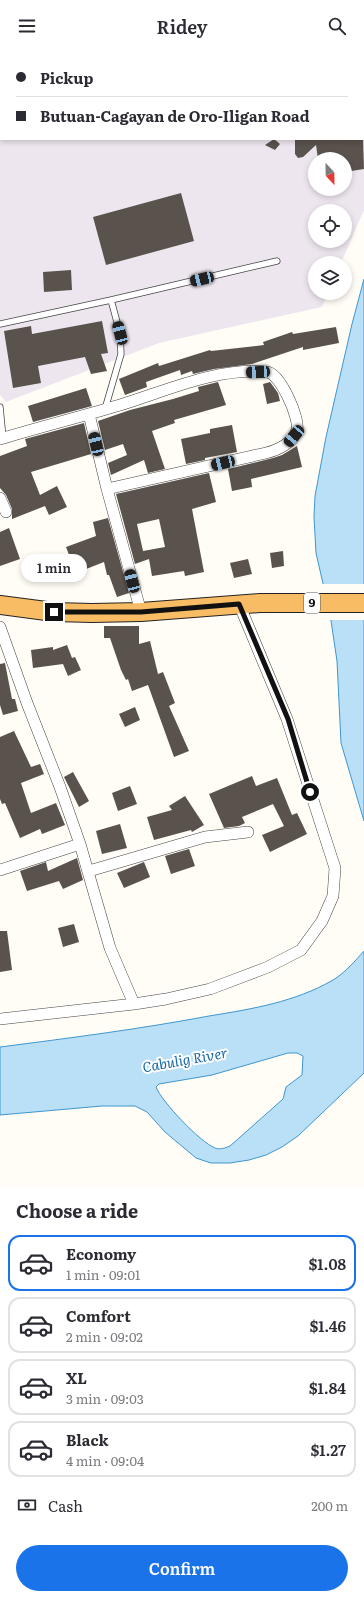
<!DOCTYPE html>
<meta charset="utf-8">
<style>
body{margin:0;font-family:Literata,serif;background:#f7f7f7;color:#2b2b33;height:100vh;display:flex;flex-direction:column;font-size:15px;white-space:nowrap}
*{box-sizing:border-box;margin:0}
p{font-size:13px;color:#7c7c81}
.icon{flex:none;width:22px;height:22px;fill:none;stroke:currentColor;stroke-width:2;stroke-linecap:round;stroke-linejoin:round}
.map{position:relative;height:1135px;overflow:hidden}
.side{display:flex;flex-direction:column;background:#fff;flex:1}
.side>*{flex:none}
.banner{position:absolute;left:0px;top:0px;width:364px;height:88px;box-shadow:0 2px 6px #0003;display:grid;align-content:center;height:88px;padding:0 16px;background:#fff}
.needle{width:26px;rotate:158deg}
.fabs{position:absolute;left:308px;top:100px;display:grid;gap:8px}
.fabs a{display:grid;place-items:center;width:44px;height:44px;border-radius:50%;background:#fff;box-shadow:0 2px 6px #0003;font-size:20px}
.end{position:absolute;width:18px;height:18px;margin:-9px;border:5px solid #111;background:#fff;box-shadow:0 0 0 2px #fff}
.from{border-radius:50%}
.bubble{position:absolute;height:28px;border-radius:14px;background:#fff;box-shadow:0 2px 6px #0003;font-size:13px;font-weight:600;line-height:28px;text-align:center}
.car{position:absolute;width:12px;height:24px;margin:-12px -6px;border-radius:5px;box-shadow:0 0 3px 1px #0007;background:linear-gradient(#222 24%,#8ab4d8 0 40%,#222 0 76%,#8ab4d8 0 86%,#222 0)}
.banner b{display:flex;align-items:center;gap:14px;height:38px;font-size:15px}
.banner b+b{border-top:1px solid #e1e1e2}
.banner i{width:10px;height:10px;background:#2b2b33}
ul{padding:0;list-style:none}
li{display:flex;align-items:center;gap:12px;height:56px;margin:0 8px 6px;padding:0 8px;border:2px solid #e1e1e2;border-radius:12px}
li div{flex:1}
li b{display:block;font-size:15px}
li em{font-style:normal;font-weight:600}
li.selected{border-color:#1a73e8}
li>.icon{width:36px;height:36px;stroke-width:1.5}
h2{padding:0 16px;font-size:18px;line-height:48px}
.pay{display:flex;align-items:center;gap:10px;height:44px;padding:0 16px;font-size:15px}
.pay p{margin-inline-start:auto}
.primary-button{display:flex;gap:8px;margin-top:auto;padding:8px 16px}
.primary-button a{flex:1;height:46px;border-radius:24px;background:#1a73e8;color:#fff;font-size:16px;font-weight:600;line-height:46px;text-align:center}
header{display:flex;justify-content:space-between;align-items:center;height:52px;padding:0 16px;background:#fff;font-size:18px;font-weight:600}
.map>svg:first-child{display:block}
.industrial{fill:#eee6ef;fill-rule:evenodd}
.water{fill:#b9e0f7;stroke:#3f96cf;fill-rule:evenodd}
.pier{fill:#fffdf5}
.building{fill:#5a524d;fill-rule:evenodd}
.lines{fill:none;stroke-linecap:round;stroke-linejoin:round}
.service-casing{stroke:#444;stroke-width:7}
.minor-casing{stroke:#444;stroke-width:12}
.trunk-casing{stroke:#222;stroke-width:20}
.service{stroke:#fff;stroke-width:5.5}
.minor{stroke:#fff;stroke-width:11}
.trunk{stroke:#f7bc64;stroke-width:18}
.route{stroke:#111;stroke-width:5}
.labels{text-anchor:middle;stroke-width:4;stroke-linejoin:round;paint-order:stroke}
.shield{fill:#fff;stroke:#585858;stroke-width:1}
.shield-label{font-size:12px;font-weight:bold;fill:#111}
.water-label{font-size:14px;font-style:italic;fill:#1768a6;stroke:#fff}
</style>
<header><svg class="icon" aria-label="menu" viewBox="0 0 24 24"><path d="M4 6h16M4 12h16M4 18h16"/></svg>Ridey<svg class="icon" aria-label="search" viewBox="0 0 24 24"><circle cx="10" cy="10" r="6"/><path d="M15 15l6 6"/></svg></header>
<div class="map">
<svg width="364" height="1135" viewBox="0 0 364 1135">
<rect width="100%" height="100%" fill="#fffdf5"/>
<!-- industrial -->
<path class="industrial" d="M0,0H364V158L341,211H315V241H328L322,255L159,291L6,350L0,343ZM1,1H363V87H1ZM315,107H345V137H315ZM315,159H345V189H315Z"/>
<!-- water -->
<path class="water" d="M364,227V769L341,691L337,609L330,562L316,501L314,465L315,444L326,385L352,272Z
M364,899V1021L298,1084L282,1095L266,1103L249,1108L230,1111H211L196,1106L165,1080L147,1060L135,1054H102L0,1063V995C70,986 140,977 209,964C252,957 295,950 333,928C346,920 355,909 364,899ZM288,1001H297L303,1004L302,1023L286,1035L283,1047L230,1094C225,1096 220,1098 215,1096C200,1090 162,1050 156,1035L159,1032L212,1023Z"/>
<!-- pier -->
<path class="pier" d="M321,532H364V568H329Z"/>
<!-- building -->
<path class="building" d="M274,87L280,92L275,98L265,93Z
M295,87H363L364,117L345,120V107H318L316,93L303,105L298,106L295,102Z
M181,141L194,189L106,213L93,165Z
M71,218L72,238L44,240L43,220Z
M102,269L108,301L101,302L107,319L91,322L85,305L38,314L41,331L13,336L4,279L31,274L32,282Z
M336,275L339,291L303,298V295L252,312L214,317L193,322L192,319L181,323L180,318L146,330L147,335L125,343L119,327L158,311L159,314L210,298L211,299L264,293L263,290L292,280L293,282Z
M218,330L226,353L174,368L175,371L152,379L165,417L148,421L144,408L111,423L108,411L127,403L123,392L105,398L98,369L130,358L173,347L199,339L198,335Z
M270,330L278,341L280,349L267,352L263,332Z
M86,336L92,354L33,370L28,354Z
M84,371L91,402L31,420L40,443L57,434L67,455L49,463L45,454L12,467V457L6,443L0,436V404L27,394L25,387Z
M232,373L237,400L205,406V408L186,412L181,387L210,381V377Z
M297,394L302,415L251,427L252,435L232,439L228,417L273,406L282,403Z
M209,421L216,450L192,457L204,520L185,524L184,519L152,524L149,507L135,512L116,442ZM159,467L165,495L143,499L137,472Z
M108,466L129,541L117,545L109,523H107L104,510L76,521L66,495L96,484L93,470Z
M9,476L20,507L0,514V480Z
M283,499L284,514L272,516L270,501Z
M248,507L252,522L234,526L230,511Z
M104,574H139V592L150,589L158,622L163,620L175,651L169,654L189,699L174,705L148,633L132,639L128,627L126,628L121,618L110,586H104Z
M67,593L72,606L75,605L81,618L68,624L63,612L33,616L31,598L53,595V598Z
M5,611L12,647H15L18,659L3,663L0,653V612Z
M135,655L140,668L125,675L119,662Z
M14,679L31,715L40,712L44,722L21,731L31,761L56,751L65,773L42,782L40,777L20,786L5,751L2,752L0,747V685Z
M73,720L89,749L79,755L64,725Z
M252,724L256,734L277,726L292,763L297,761L307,782L270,800L262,783L284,774L273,752L242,765L245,771L239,774L224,776L209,742Z
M130,734L137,752L118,759L112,741Z
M185,744L204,773L192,780L191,778L154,788L147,765L172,758L169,754Z
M120,772L127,796L102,802L96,779Z
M189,797L195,814L171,822L165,804Z
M77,806L83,828L63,837L59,829L27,839L20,819L46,810L48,819Z
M144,810L150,825L124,836L117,821Z
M74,872L79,890L63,895L58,876Z
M0,879H7L12,918L0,920Z"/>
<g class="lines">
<!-- service casing -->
<g class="service-casing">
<path id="service" d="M188,0L189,1
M315,0V1
M363,35H364
M0,272L111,248L277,209
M0,355L3,386
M105,357L121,302L120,281L111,248"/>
</g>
<!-- minor casing -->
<g class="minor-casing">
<path id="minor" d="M89,362L107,437L141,560
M0,387C40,375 80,365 120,353C166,339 217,315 267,320C280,321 300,366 297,378C293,391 278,398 266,401L107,437
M0,446L6,460
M0,575L27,651L60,735L80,792L110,896L134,952
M0,818L80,792
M89,819L205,785L248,780
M0,967L134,952L166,947L210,937L268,915L301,898L322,869L333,844L335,816L287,667L239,552"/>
</g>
<!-- trunk casing -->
<g class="trunk-casing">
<path id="trunk" d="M0,553L54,560L92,561L141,560L260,551H364"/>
</g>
<!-- service -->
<use href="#service" class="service"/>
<!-- minor -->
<use href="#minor" class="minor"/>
<!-- trunk -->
<use href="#trunk" class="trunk"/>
</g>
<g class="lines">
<!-- route -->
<path class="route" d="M54,560H141L239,552L288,667L310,740"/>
</g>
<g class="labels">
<!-- shield labels -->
<rect class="shield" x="304" y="541" width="16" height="20" rx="3"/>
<g class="shield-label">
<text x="312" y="555">9</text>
</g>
<!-- water labels -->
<g class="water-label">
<text transform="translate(185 1008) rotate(-10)" y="5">Cabulig River</text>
</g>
</g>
</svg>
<div class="fabs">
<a><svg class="needle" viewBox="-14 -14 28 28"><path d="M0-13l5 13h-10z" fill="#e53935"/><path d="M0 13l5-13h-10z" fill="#7c7c81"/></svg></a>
<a><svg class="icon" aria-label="locate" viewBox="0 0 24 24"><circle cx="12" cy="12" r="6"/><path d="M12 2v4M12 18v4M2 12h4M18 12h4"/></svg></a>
<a><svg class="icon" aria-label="layers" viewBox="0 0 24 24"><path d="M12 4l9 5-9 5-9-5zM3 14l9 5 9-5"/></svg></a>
</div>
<i class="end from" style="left:310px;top:740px"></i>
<i class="end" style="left:54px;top:560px"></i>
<div class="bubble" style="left:21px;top:502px;width:66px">1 min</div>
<i class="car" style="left:202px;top:227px;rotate:257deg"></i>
<i class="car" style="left:120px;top:281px;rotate:345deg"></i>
<i class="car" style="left:258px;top:320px;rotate:267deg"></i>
<i class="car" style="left:294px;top:384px;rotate:220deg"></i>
<i class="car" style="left:96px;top:392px;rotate:347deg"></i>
<i class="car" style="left:223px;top:411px;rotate:257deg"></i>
<i class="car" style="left:132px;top:529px;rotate:345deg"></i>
<div class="banner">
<b><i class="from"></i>Pickup</b>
<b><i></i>Butuan-Cagayan de Oro-Iligan Road</b>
</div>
</div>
<section class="side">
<h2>Choose a ride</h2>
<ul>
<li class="selected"><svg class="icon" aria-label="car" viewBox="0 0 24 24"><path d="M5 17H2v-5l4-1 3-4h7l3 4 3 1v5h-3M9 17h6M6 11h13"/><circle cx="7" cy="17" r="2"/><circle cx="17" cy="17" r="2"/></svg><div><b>Economy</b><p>1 min · 09:01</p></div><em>$1.08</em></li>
<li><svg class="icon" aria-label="car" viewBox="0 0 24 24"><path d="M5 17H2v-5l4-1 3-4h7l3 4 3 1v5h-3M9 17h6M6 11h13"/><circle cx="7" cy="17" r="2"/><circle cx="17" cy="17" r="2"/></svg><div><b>Comfort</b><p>2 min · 09:02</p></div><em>$1.46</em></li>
<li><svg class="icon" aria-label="car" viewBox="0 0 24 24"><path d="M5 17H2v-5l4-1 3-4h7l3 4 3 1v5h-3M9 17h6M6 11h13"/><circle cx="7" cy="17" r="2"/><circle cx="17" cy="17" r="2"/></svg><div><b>XL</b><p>3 min · 09:03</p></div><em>$1.84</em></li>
<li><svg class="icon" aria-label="car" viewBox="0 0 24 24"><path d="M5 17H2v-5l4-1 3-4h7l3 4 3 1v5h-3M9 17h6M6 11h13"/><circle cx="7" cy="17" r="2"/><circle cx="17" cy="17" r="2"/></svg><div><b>Black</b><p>4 min · 09:04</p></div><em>$1.27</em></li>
</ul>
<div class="pay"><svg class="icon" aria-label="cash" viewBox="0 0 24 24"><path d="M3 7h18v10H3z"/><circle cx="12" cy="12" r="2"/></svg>Cash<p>200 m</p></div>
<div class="primary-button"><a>Confirm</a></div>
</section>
